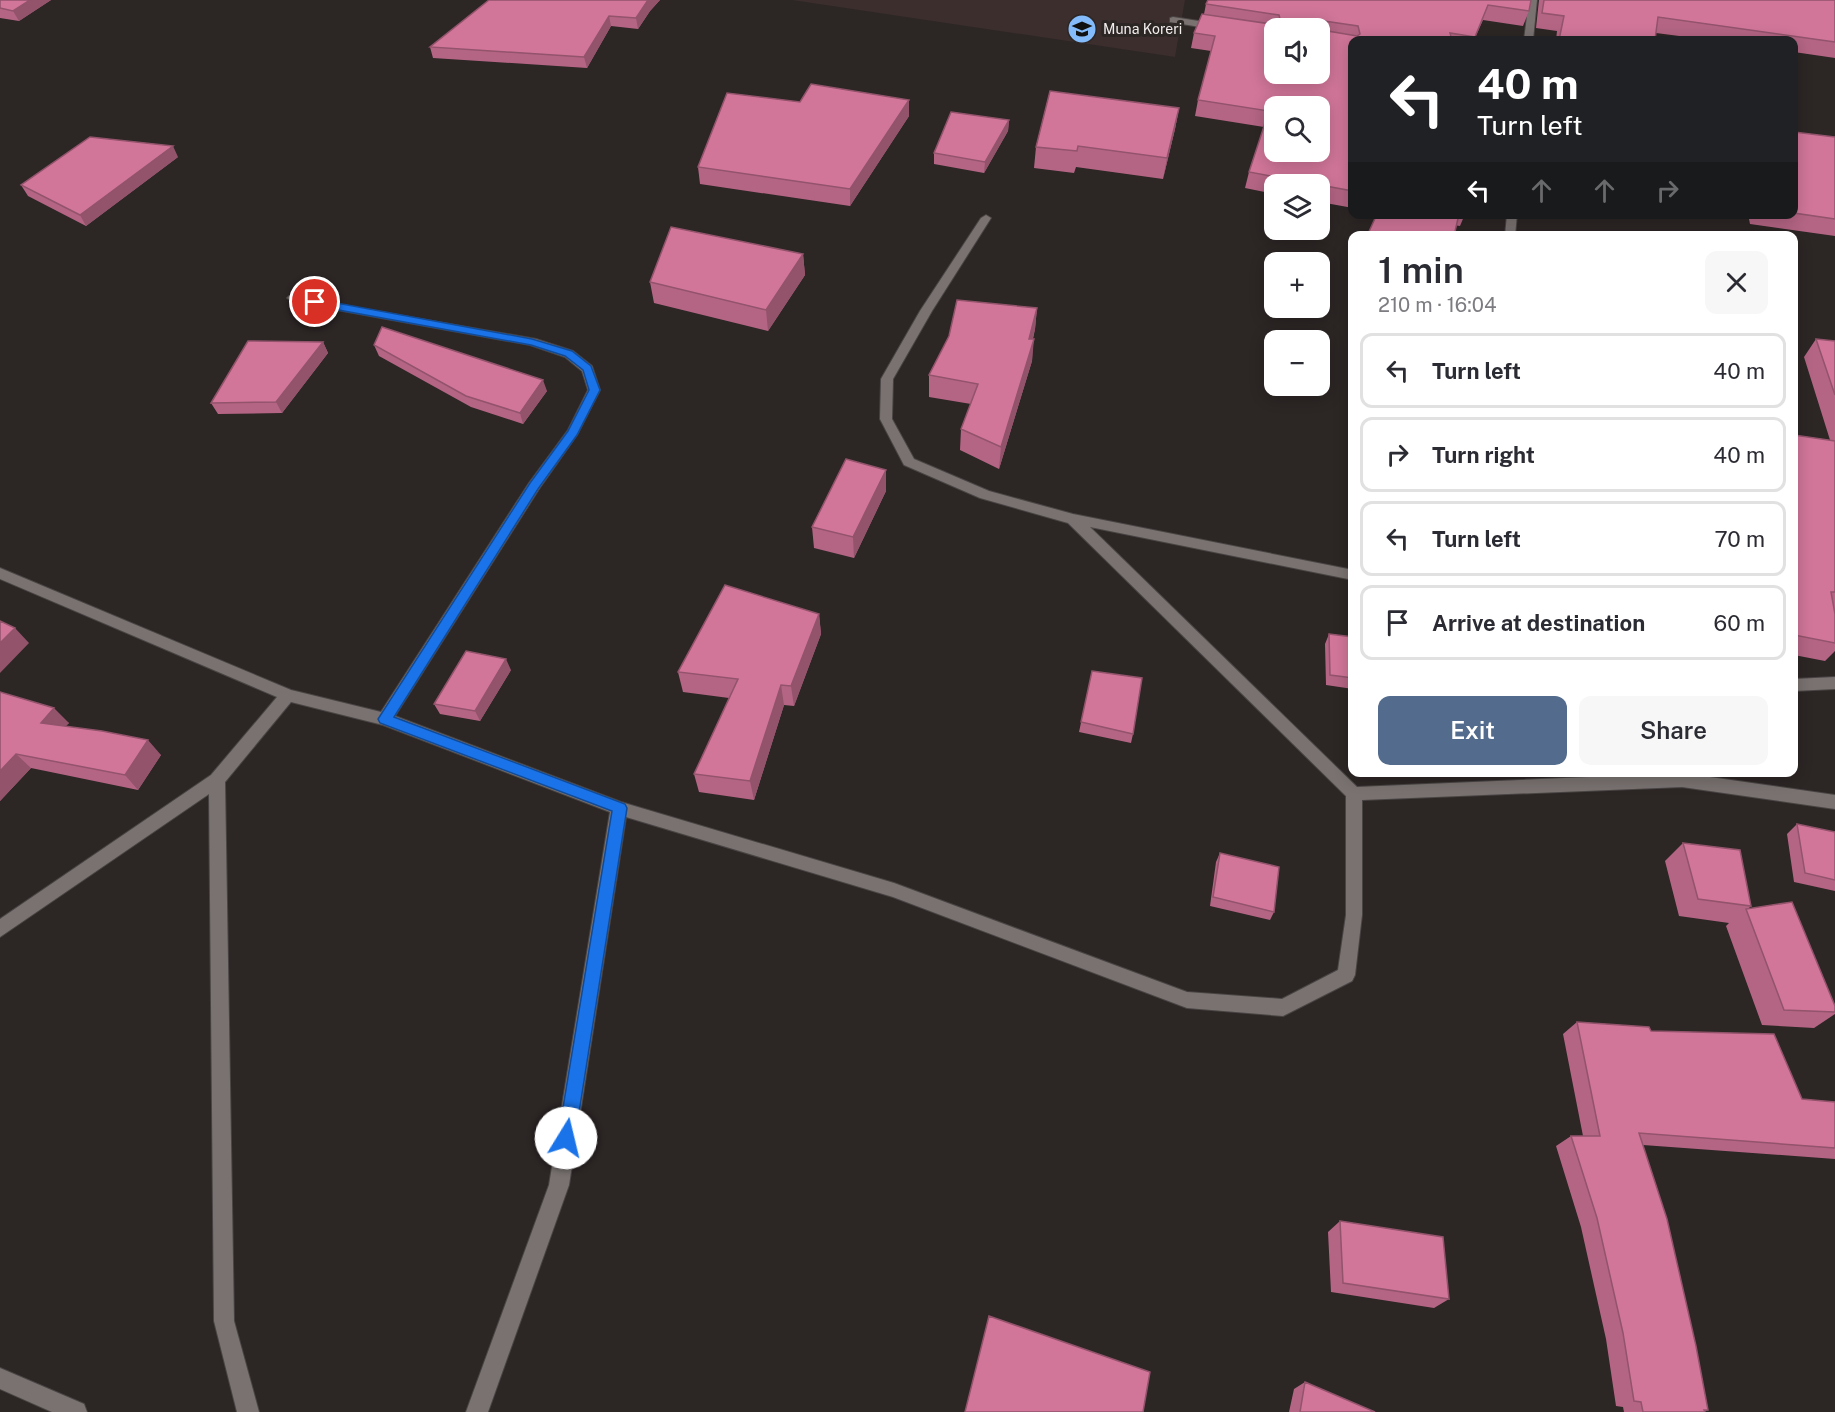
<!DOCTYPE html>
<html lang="en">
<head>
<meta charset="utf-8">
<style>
  :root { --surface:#fff; --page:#f7f7f7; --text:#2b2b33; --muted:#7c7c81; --line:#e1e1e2; --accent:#536c8d }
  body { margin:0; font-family:"Public Sans",sans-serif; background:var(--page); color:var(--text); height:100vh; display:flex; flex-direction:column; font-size:22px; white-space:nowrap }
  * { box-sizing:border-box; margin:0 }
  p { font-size:20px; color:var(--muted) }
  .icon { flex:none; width:33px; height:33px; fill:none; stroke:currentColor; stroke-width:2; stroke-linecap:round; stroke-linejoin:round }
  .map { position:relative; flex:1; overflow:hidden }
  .sheet { position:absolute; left:1348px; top:231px; width:450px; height:546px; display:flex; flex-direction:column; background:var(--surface); border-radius:12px; box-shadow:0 3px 15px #0003 }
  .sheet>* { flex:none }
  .hud { position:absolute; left:1348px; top:36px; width:450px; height:183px; border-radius:12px; box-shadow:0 3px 15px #0003; background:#202124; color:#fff; overflow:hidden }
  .fabs { position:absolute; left:1264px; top:18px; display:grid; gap:12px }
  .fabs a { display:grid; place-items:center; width:66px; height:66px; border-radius:12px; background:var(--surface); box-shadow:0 3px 15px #0003; font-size:30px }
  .pin { position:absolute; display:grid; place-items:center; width:51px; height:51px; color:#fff; margin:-26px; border:3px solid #fff; border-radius:50%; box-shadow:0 2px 6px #0007 }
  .me { position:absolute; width:66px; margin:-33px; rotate:9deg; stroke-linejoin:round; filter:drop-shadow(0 0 4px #0008) }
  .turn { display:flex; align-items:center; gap:21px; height:126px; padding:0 30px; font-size:27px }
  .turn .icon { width:78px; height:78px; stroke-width:2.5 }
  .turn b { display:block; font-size:42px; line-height:51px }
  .lanes { display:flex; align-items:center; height:57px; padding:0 30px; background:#0003; justify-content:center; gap:30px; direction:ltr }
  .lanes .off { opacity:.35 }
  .round { display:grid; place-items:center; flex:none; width:63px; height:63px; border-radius:12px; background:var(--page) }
  .summary { display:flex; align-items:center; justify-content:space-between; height:102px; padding:0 30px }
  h1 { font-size:36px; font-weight:600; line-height:45px }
  .primary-button { display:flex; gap:12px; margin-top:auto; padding:12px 30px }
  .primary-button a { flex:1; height:69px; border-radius:12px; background:var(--accent); color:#fff; font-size:24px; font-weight:600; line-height:69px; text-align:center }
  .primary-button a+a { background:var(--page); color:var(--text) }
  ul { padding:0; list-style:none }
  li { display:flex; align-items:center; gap:18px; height:75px; margin:0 12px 9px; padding:0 18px; border:3px solid var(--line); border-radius:12px }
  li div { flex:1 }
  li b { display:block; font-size:22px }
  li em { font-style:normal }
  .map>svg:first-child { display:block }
  .built { fill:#3b2e2d }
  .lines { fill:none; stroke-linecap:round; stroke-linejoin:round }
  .street-casing { stroke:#494544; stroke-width:2 }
  .street { fill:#797271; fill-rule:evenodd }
  .wall { fill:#b46584 }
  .shaded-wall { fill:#92536b }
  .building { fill:#d17699; stroke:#92536b; stroke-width:1.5; fill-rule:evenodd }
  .route { fill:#1a73e8; stroke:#114b97; stroke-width:1.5 }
  .labels { text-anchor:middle; stroke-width:6; stroke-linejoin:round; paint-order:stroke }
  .far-poi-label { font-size:14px; fill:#f2eeed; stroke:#2c2625; text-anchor:start }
</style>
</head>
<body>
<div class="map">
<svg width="1835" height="1412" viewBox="0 0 1835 1412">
  <rect width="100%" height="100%" fill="#2c2625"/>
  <path class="built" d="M792,0H1185L1175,57Z"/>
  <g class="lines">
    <g class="street-casing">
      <path id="street" d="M1529,0H1537L1533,40H1524Z
        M1173,17L1218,24L1222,27L1218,30L1170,22V18Z
        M1507,214H1517L1515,236H1505Z
        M986,215L991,218L932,311L893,379L892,419L914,459L989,491L1073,514L1353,570V580L1090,527L1357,787L1682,773L1835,795V809L1682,787L1362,800V915L1355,975L1352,981L1283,1016L1187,1008L893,897L626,817L569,1185L488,1412H466L549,1185L610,812L383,725L291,702L225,782L234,1321L259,1412H237L214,1321L209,794L0,937V919L211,775L277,697L0,579V568L291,690L381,712L529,483L568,430L588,390L582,371L565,357L530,345L293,302L287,298L289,296L536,339L573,351L592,366L600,390L577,435L539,489L395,716L621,802L894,883L1187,992L1282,999L1338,970L1346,915V796L1068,523L980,498L904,465L880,419L881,379L920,311L981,218Z
        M1835,677V689L1794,691V679Z
        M0,1368L84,1404L87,1412H52L0,1389Z"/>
    </g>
    <use href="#street" class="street"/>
  </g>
  <path class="wall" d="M0,0H51L19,21L0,18Z
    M489,0H660L650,11L638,29L611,26L587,68L433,58L430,47Z
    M1531,0L1529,11L1523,26L1483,20L1474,40H1353V208L1320,202V184H1275V194L1245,188L1249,172L1264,127L1195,116L1198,100L1211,51L1191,48L1194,33L1204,14L1206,4Z
    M1539,0H1835V58L1794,52V40H1710L1656,33L1655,40H1556L1557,31L1536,28Z
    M909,100V116L850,206L700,184L698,167L800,102Z
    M1179,108L1175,129L1163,179L1076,167L1074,173L1034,168L1036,147Z
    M1009,120L1008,131L984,173L934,164V153Z
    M1794,132L1835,137V236L1750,224L1748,214H1794Z
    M178,157L86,226L28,196L21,185Z
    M1377,214H1465L1460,226Z
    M803,254L805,275L768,331L654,303L650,282Z
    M1037,308L1035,329L1033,339L1032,361L999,469L960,450L961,429L971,404L929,397V375L949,336Z
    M1816,339L1835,341V651L1825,661L1794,655V435L1830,440L1804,357Z
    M323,342L328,353L282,413L218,414L211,403Z
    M374,345L547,391L523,424L471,407L379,356Z
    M886,470V491L854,558L814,548L812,527Z
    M819,614L821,634L794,706L784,705L754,800L699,792L694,774L729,698L683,692L678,672Z
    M1329,634L1353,637V689L1326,685L1325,644Z
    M511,670L480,721L440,714L434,704Z
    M1092,671L1133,734L1131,743L1079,732Z
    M0,692L69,723L65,726L161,755L138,790L31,768L0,801Z
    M1797,824L1835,832V891L1794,882L1787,834Z
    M1683,843L1751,906L1749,908L1835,1006V1014L1814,1028L1762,1025L1726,926L1729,923L1679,916L1665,861Z
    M1220,853L1274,912L1270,920L1210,906L1216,862Z
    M1577,1022L1651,1031L1802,1099L1835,1102V1159L1643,1145L1708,1410L1705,1411V1412H1624L1623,1407L1616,1406L1606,1339L1581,1227L1556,1146L1571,1136H1583L1563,1034Z
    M1340,1221L1449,1299L1434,1308L1331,1292L1328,1232Z
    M1305,1382L1375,1412H1289L1294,1389Z"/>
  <path class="shaded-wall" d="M30,0H51L19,21L13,11Z
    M648,0H660L650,11L638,29L636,18Z
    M609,16L611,26L587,68L584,57Z
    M909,100V116L850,206V189Z
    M1179,108L1175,129L1163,179L1167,158Z
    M1009,120L1008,131L984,173L985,162Z
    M173,146L178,157L86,226L80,215Z
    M803,254L805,275L768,331L766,310Z
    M1037,308L1035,329L1028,357L1034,339L1032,361L999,469L1001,447Z
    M323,342L328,353L282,413L276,402Z
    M543,380L547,391L523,424L520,413Z
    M886,470V491L854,558L853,537Z
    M819,614L821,634L794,706L791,686Z
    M15,628L29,643L0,673V643Z
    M506,659L511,670L480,721L475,711Z
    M781,685L784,705L754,800L750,781Z
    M54,708L69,723L55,738L41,723Z
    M148,740L161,755L138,790L125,775Z
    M16,754L31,768L0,801V771Z"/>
  <path class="building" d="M0,0H30L13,11L0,8Z
    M489,0H648L636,18L609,16L584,57L430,47Z
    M1208,0H1531L1529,11L1488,5L1475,37L1450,33L1452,40H1353V191L1249,172L1269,111L1198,100L1215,36L1194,33L1202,14L1278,25L1281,23L1279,15L1206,4ZM1324,21L1358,26L1360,34L1357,36L1322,30V23ZM1275,28H1320V74H1275ZM1275,106H1320V152H1275Z
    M1544,0H1835V42L1658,17L1655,40H1559L1564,16L1542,13Z
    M811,84L909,100L850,189L698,167L727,93L800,102Z
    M1050,91L1179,108L1167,158L1078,146L1077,151L1036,147Z
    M951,112L1009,120L985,162L934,153Z
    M1794,132L1835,137V219L1794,213Z
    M90,137L173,146L80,215L21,185Z
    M1377,214H1459L1454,236H1367Z
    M671,227L803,254L766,310L650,282Z
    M957,300L1037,308L1029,339H1034L1001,447L961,429L978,384L929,375L949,336Z
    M382,327L543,380L520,413L466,396L374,345Z
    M1816,339L1835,341V395Z
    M248,341L323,342L276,402L211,403Z
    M1794,435L1835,441V592H1831L1835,614V643L1794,635Z
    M846,459L886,470L853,537L812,527Z
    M725,585L819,614L791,686L781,685L750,781L694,774L738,679L678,672Z
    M0,621L15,628L0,643Z
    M1329,634L1353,637V678L1330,675Z
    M466,651L506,659L475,711L434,704Z
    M1092,671L1142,678L1133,734L1081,722Z
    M0,692L54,708L41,723L102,731L148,740L125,775L16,754L0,771Z
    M1797,824L1835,832V880L1805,873Z
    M1683,843L1740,850L1751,906L1698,899Z
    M1220,853L1279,867L1274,912L1213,897Z
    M1792,902L1835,1006V1012L1784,1010L1746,909Z
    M1577,1022L1649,1027L1651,1031L1774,1034L1802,1099L1835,1102V1148L1639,1133L1667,1219L1696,1346L1708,1410H1704L1705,1412H1643L1641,1402L1634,1401L1623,1333L1597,1218L1571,1136H1600Z
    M1340,1221L1443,1237L1449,1299L1343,1283Z
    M989,1316L1150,1372L1143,1412H965Z
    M1305,1382L1375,1412H1300Z"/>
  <path class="route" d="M315,299L532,339L572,351L591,366L600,390L577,435L538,489L394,717L625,804L627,808L575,1138L572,1144L566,1146L560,1144L558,1138L612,811L380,723L378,719L530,483L568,431L589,390L583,370L565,356L531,345L311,305V300Z"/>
  <defs>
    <g id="school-disc" transform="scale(1.5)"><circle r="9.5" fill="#84bcfb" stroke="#2c2625"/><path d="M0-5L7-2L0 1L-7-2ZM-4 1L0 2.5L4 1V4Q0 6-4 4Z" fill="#111"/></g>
  </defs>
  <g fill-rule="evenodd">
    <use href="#school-disc" x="1082" y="29"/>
  </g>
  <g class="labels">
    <g class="far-poi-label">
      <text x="1103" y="34">Muna Koreri</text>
    </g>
  </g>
</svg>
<div class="fabs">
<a><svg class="icon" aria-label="sound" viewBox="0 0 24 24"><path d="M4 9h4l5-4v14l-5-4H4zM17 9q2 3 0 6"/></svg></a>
<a><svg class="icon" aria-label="search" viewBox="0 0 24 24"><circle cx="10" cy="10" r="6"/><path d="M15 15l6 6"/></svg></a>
<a><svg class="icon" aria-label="layers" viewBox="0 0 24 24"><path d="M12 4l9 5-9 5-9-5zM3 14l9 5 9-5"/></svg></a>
<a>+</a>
<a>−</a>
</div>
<div class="pin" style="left:315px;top:302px;background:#d93025"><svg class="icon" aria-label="arrive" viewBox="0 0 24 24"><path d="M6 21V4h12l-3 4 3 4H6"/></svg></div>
<svg class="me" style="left:566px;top:1138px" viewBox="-20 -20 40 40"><circle r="19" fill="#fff"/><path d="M0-13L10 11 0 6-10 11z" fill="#1a73e8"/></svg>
<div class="hud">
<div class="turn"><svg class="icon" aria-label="left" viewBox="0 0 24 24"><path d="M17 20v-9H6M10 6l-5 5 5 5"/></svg><div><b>40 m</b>Turn left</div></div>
<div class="lanes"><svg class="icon" aria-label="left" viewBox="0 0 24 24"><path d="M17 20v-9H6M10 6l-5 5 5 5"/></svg><svg class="icon off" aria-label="ahead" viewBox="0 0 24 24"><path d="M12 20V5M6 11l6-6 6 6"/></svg><svg class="icon off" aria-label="ahead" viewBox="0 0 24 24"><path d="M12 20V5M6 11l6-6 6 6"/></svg><svg class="icon off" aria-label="right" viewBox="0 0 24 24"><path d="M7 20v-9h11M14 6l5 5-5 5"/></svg></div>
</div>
<section class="sheet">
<div class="summary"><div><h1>1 min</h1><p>210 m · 16:04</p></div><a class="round"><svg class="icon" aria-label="close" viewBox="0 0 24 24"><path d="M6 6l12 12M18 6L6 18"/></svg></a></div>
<ul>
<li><svg class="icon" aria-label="left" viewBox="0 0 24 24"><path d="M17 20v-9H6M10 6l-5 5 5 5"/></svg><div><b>Turn left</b></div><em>40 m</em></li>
<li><svg class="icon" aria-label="right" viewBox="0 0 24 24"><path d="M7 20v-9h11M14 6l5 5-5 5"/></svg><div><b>Turn right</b></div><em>40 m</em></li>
<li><svg class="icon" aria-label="left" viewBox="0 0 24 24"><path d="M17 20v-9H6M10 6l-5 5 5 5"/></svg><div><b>Turn left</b></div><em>70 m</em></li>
<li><svg class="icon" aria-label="arrive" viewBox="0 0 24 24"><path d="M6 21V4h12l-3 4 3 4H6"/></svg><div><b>Arrive at destination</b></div><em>60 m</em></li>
</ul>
<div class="primary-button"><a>Exit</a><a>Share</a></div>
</section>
</div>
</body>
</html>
